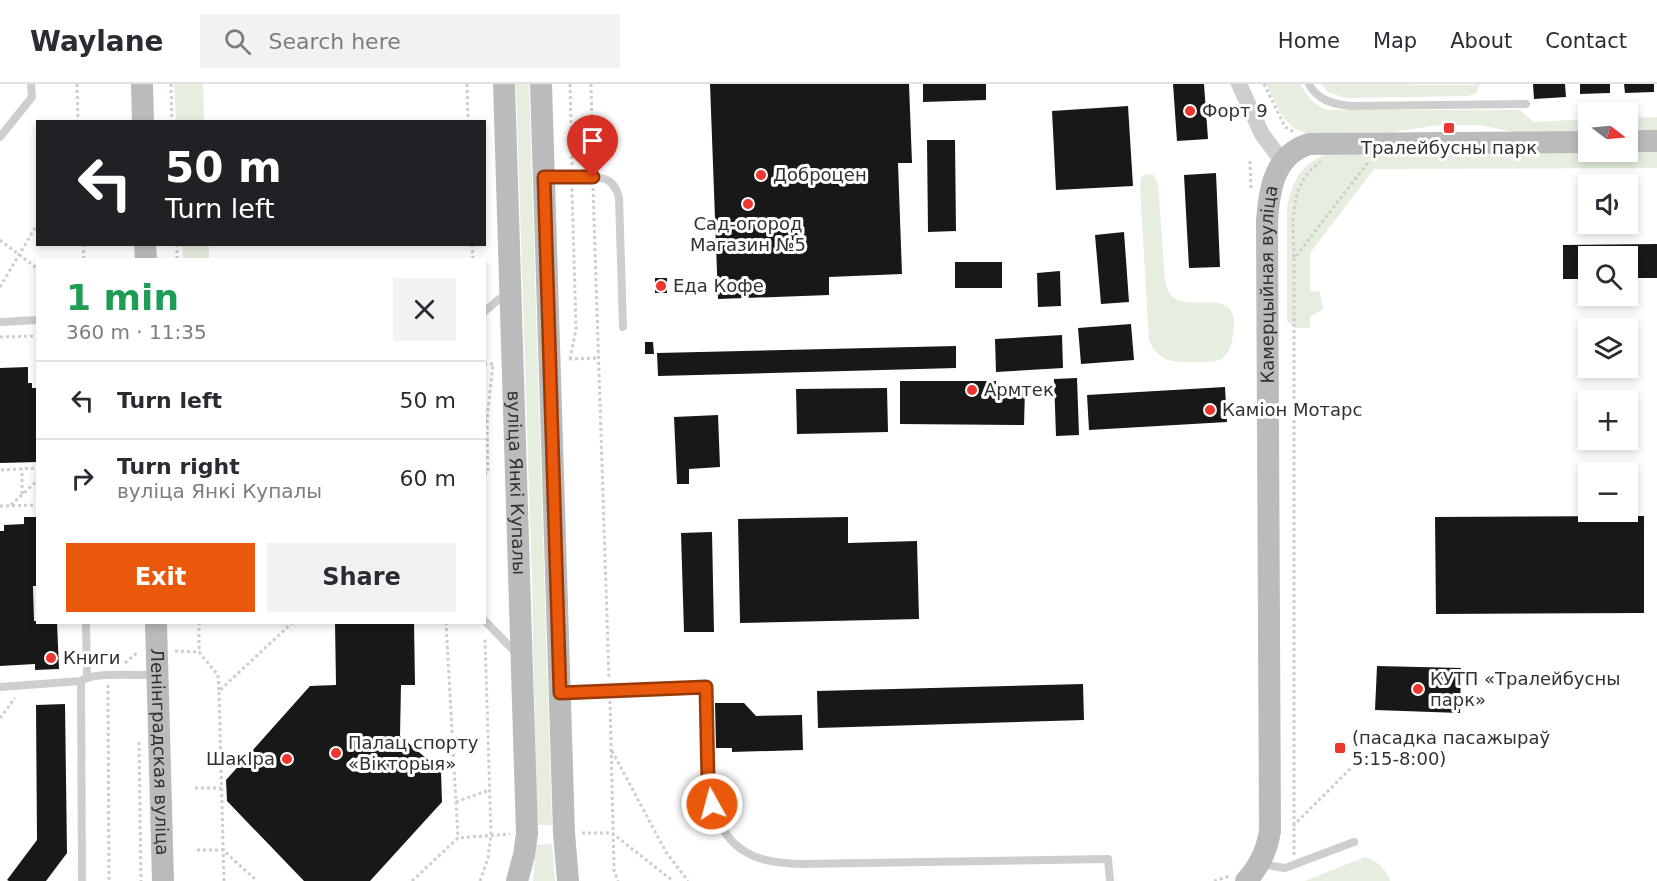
<!DOCTYPE html>
<html lang="en">
<head>
<meta charset="utf-8">
<style>
  :root { --surface:#fff; --page:#f2f2f3; --text:#2b2b33; --muted:#7c7c81; --line:#e1e1e2; --accent:#ea580c }
  body { margin:0; font-family:"DejaVu Sans",sans-serif; background:var(--page); color:var(--text); height:100vh; display:flex; flex-direction:column; font-size:22px; white-space:nowrap }
  * { box-sizing:border-box; margin:0 }
  p { font-size:20px; color:var(--muted) }
  .icon { flex:none; width:33px; height:33px; fill:none; stroke:currentColor; stroke-width:2; stroke-linecap:round; stroke-linejoin:round }
  .map { position:relative; flex:1; overflow:hidden }
  .details { position:absolute; left:36px; top:174px; width:450px; height:366px; display:flex; flex-direction:column; background:var(--surface); border-radius:0px; box-shadow:0 3px 9px #0003 }
  .details>* { flex:none }
  .top-card { position:absolute; left:36px; top:36px; width:450px; height:126px; border-radius:0px; box-shadow:0 3px 9px #0003; background:#202124; color:#fff; overflow:hidden }
  .needle { width:39px; rotate:106deg }
  .buttons { position:absolute; left:1578px; top:18px; display:grid; gap:12px }
  .buttons a { display:grid; place-items:center; width:60px; height:60px; border-radius:0px; background:var(--surface); box-shadow:0 3px 9px #0003; font-size:30px }
  .pin { position:absolute; display:grid; place-items:center; width:51px; height:51px; color:#fff; margin:-62px -26px; border-radius:50% 50% 50% 0; rotate:-45deg; box-shadow:0 0 6px #0007 }
  .pin .icon { rotate:45deg }
  .me { position:absolute; width:66px; margin:-33px; rotate:353deg; stroke-linejoin:round; filter:drop-shadow(0 0 4px #0008) }
  .turn { display:flex; align-items:center; gap:21px; height:126px; padding:0 30px; font-size:27px }
  .turn .icon { width:78px; height:78px; stroke-width:2.5 }
  .turn b { display:block; font-size:42px; line-height:51px }
  .round { display:grid; place-items:center; flex:none; width:63px; height:63px; border-radius:0px; background:var(--page) }
  .summary { display:flex; align-items:center; justify-content:space-between; height:102px; padding:0 30px }
  h1 { font-size:36px; font-weight:700; line-height:45px; color:#1e9e55 }
  .button { display:flex; gap:12px; margin-top:auto; padding:12px 30px }
  .button a { flex:1; height:69px; border-radius:0px; background:var(--accent); color:#fff; font-size:24px; font-weight:700; line-height:69px; text-align:center }
  .button a+a { background:var(--page); color:var(--text) }
  ul { padding:0; list-style:none }
  li { display:flex; align-items:center; gap:18px; height:78px; padding:0 30px; border-top:2px solid var(--line) }
  li div { flex:1 }
  li b { display:block; font-size:22px }
  li em { font-style:normal }
  header { display:flex; align-items:center; gap:36px; box-sizing:border-box; height:84px; padding:0 30px; background:var(--surface); border-bottom:2px solid var(--line) }
  header strong { font-size:28px }
  nav { display:flex; gap:33px; margin-inline-start:auto; font-size:21px }
  .search { width:420px; height:54px; background:var(--page); display:flex; align-items:center; gap:15px; box-sizing:border-box; padding:0 21px; border-radius:0px; color:var(--muted); font-size:22px }
  .map>svg:first-child { display:block }
  .green { fill:#e5eedf }
  .building { fill:#181818 }
  .lines { fill:none; stroke-linecap:round; stroke-linejoin:round }
  .path { stroke:#cecece; stroke-width:3; stroke-dasharray:3 3; stroke-linecap:butt }
  .lane { stroke:#cecece; stroke-width:8 }
  .street { stroke:#cecece; stroke-width:16 }
  .secondary { stroke:#bbb; stroke-width:22 }
  .route-casing { stroke:#983908; stroke-width:15 }
  .route { stroke:#ea580c; stroke-width:10 }
  .poi-dot { fill:#ec362f; stroke:#fff; stroke-width:2 }
  .labels { text-anchor:middle; stroke-width:6; stroke-linejoin:round; paint-order:stroke }
  .poi-label { font-size:18px; fill:#313131; stroke:#fff; text-anchor:start }
  .street-label { font-size:18px; fill:#313131; stroke:#fff }
</style>
</head>
<body>
<header>
<strong>Waylane</strong>
<div class="search"><svg class="icon" aria-label="search" viewBox="0 0 24 24"><circle cx="10" cy="10" r="6"/><path d="M15 15l6 6"/></svg>Search here</div>
<nav><a>Home</a><a>Map</a><a>About</a><a>Contact</a></nav>
</header>
<div class="map">
<svg width="1657" height="797" viewBox="0 0 1657 797">
  <rect width="100%" height="100%" fill="#fff"/>
  <path class="green" d="M174,0H203L204,37H176Z
    M516,0H529L552,741H537L532,500Z
    M1266,0H1300C1308,13 1313,21 1328,26H1520L1534,38L1588,35V47L1514,48L1479,41H1438L1394,48L1306,49C1283,44 1276,19 1266,0Z
    M1321,0L1470,1L1480,0L1476,9L1468,12L1346,14L1328,8Z
    M1657,33V47H1628V34Z
    M1657,66V84L1374,85L1310,169V207L1320,208L1323,225L1310,233V244H1296L1287,237V124C1292,99 1300,80 1325,71Z
    M1145,90L1154,91L1158,100L1165,196C1167,203 1168,209 1173,213C1193,229 1242,200 1233,250C1232,260 1230,268 1222,275C1215,278 1206,278 1198,278C1177,279 1158,279 1149,256L1140,104L1141,93Z
    M182,161H209V175H183Z
    M552,760L555,797H533L536,761Z
    M1365,773C1378,778 1385,783 1390,797H1305Z"/>
  <path class="building" d="M710,0H909L912,79H898L902,190L829,193V211L718,215Z
    M923,0H986V16L923,18Z
    M1173,0H1204L1208,55L1177,57Z
    M1533,0H1565L1566,13L1534,15Z
    M1580,0H1610V9L1580,10Z
    M1624,0H1654V8L1625,9Z
    M1128,22L1133,102L1056,106L1052,27Z
    M927,56H955L956,147L928,148Z
    M1216,89L1220,183L1189,184L1184,91Z
    M1124,148L1129,218L1101,220L1095,151Z
    M1657,160V194H1628V172H1588V195H1563V161Z
    M955,178H1002V204H955Z
    M1060,187L1061,222L1038,223L1037,189Z
    M655,194H667V209H655Z
    M1131,240L1134,276L1081,280L1078,244Z
    M1062,251L1063,284L996,288L995,255Z
    M645,258H653L654,270H645Z
    M956,262V284L658,292L657,269Z
    M28,283V299H32V304H38V378L0,379V284Z
    M1077,294L1079,351L1056,352L1054,295Z
    M900,297H996V306H1025L1024,341L900,340Z
    M1225,303L1227,338L1089,346L1087,311Z
    M887,304L888,348L797,350L796,305Z
    M718,331L720,383L689,385V400H677L674,333Z
    M1644,432V529L1436,530L1435,433Z
    M24,433H37L38,502H33L34,537L57,538L59,585L35,586V580L0,582V447H4V441L24,440Z
    M848,433V459L917,457L919,535L740,539L738,435Z
    M712,448L714,548H684L681,449Z
    M335,538H414L415,601H401L400,652L441,687L442,718L370,797H304L227,717L226,696L310,602L336,601Z
    M1377,582L1461,584L1460,629L1375,626Z
    M1083,600L1084,636L818,644L817,607Z
    M715,619H744L756,632L802,631L803,666L732,668V664H716Z
    M65,620L67,769L46,797H9L7,796L37,756L36,621Z"/>
  <g class="lines">
    <path class="path" d="M77,0L78,38
      M171,0L172,38
      M467,0L468,38
      M570,0L572,82
      M591,0L593,82
      M1264,0L1285,43L1294,48
      M1602,71H1616
      M1250,77L1251,106
      M593,104L609,595
      M0,156L38,185
      M83,160L84,176
      M177,160V176
      M472,160L473,176
      M1294,173C1293,139 1288,99 1321,78
      M0,203L38,139
      M0,253L38,252
      M569,275L598,274
      M570,275L576,245L572,104
      M484,280H494
      M484,336H487L493,280
      M1,386L38,384
      M484,389H488L487,336
      M22,410V385
      M11,421L38,396
      M0,422L38,421
      M484,520L485,527
      M199,538V568
      M446,538L458,754
      M175,567L199,568L218,591L219,607
      M125,579L138,568
      M108,601L109,797
      M610,617L614,787L618,797
      M0,634L15,614
      M139,658L141,797
      M612,667L666,768L688,797
      M195,704H221
      M456,718L489,706
      M1293,742L1357,678
      M582,749H612L673,797
      M197,766H223L257,797
      M1294,771V175L1369,77
      M224,797L219,607L293,538
      M412,797L458,754L510,750
      M480,797L488,774L491,751L485,554
      M1214,797L1230,792"/>
    <path class="lane" d="M1309,0C1317,16 1333,20 1350,22L1526,20
      M0,53L32,13L31,0
      M546,93C561,93 597,89 609,97C615,101 617,107 619,113L623,243
      M484,228L499,215L510,212
      M0,238L38,236
      M484,536L517,570
      M86,538L87,593
      M81,597L82,797
      M0,603L81,597C95,587 138,592 157,591
      M562,609L706,603C707,650 698,740 744,767C761,778 782,779 801,780L1108,775L1110,797
      M1260,780L1285,784L1354,758"/>
    <path class="street" d="M1239,0L1262,50L1282,77"/>
    <g class="secondary">
      <path d="M142,0L143,38"/>
      <path id="s1" d="M504,0L527,750L524,771L517,797"/>
      <path d="M541,0L564,749L568,797"/>
      <path d="M1628,57H1657"/>
      <path d="M145,160L146,176"/>
      <path id="s2" d="M156,538L163,797"/>
      <path id="s3" d="M1246,797C1260,782 1267,766 1270,747L1267,138C1269,106 1274,71 1309,60L1588,58"/>
    </g>
  </g>
  <g class="lines">
    <g class="route-casing">
      <path id="route" d="M593,93H544L560,609L706,603L708,697L712,720"/>
    </g>
    <use href="#route" class="route"/>
  </g>
  <g class="poi-dot">
    <circle cx="1190" cy="27" r="6"/>
    <rect x="1443" y="38" width="12" height="12" rx="3"/>
    <circle cx="761" cy="91" r="6"/>
    <circle cx="748" cy="120" r="6"/>
    <circle cx="661" cy="202" r="6"/>
    <circle cx="972" cy="306" r="6"/>
    <circle cx="1210" cy="326" r="6"/>
    <circle cx="51" cy="574" r="6"/>
    <circle cx="1418" cy="605" r="6"/>
    <rect x="1334" y="658" width="12" height="12" rx="3"/>
    <circle cx="336" cy="669" r="6"/>
    <circle cx="287" cy="675" r="6"/>
  </g>
  <g class="labels">
    <g class="poi-label">
      <text x="1202" y="33">Форт 9</text>
      <text x="1449" y="70" text-anchor="middle">Тралейбусны парк</text>
      <text x="773" y="97">Доброцен</text>
      <text x="748" y="146" text-anchor="middle">Сад-огород<tspan x="748" dy="21">Магазин №5</tspan></text>
      <text x="673" y="208">Еда Кофе</text>
      <text x="984" y="312">Армтек</text>
      <text x="1222" y="332">Каміон Мотарс</text>
      <text x="63" y="580">Книги</text>
      <text x="1430" y="601">КУТП «Тралейбусны<tspan x="1430" dy="21">парк»</tspan></text>
      <text x="1352" y="660">(пасадка пасажыраў<tspan x="1352" dy="21">5:15-8:00)</tspan></text>
      <text x="348" y="665">Палац спорту<tspan x="348" dy="21">«Вікторыя»</tspan></text>
      <text x="275" y="681" text-anchor="end">ШакІра</text>
    </g>
    <g class="street-label">
      <text dy="6" stroke="none"><textPath href="#s3" startOffset="603">Камерцыйная вуліца</textPath></text>
      <text dy="6" stroke="none"><textPath href="#s1" startOffset="399">вуліца Янкі Купалы</textPath></text>
      <text dy="6" stroke="none"><textPath href="#s2" startOffset="130">Ленінградская вуліца</textPath></text>
    </g>
  </g>
</svg>
<div class="buttons">
<a><svg class="needle" viewBox="-14 -14 28 28"><path d="M0-13l5 13h-10z" fill="#e53935"/><path d="M0 13l5-13h-10z" fill="#7c7c81"/></svg></a>
<a><svg class="icon" aria-label="sound" viewBox="0 0 24 24"><path d="M4 9h4l5-4v14l-5-4H4zM17 9q2 3 0 6"/></svg></a>
<a><svg class="icon" aria-label="search" viewBox="0 0 24 24"><circle cx="10" cy="10" r="6"/><path d="M15 15l6 6"/></svg></a>
<a><svg class="icon" aria-label="layers" viewBox="0 0 24 24"><path d="M12 4l9 5-9 5-9-5zM3 14l9 5 9-5"/></svg></a>
<a>+</a>
<a>−</a>
</div>
<div class="pin" style="left:593px;top:93px;background:#d93025"><svg class="icon" aria-label="arrive" viewBox="0 0 24 24"><path d="M6 21V4h12l-3 4 3 4H6"/></svg></div>
<svg class="me" style="left:712px;top:720px" viewBox="-20 -20 40 40"><circle r="17" fill="#ea580c" stroke="#fff" stroke-width="3"/><path d="M0-11L8 9 0 5-8 9z" fill="#fff"/></svg>
<div class="top-card">
<div class="turn"><svg class="icon" aria-label="left" viewBox="0 0 24 24"><path d="M17 20v-9H6M10 6l-5 5 5 5"/></svg><div><b>50 m</b>Turn left</div></div>
</div>
<section class="details">
<div class="summary"><div><h1>1 min</h1><p>360 m · 11:35</p></div><a class="round"><svg class="icon" aria-label="close" viewBox="0 0 24 24"><path d="M6 6l12 12M18 6L6 18"/></svg></a></div>
<ul>
<li><svg class="icon" aria-label="left" viewBox="0 0 24 24"><path d="M17 20v-9H6M10 6l-5 5 5 5"/></svg><div><b>Turn left</b></div><em>50 m</em></li>
<li><svg class="icon" aria-label="right" viewBox="0 0 24 24"><path d="M7 20v-9h11M14 6l5 5-5 5"/></svg><div><b>Turn right</b><p>вуліца Янкі Купалы</p></div><em>60 m</em></li>
</ul>
<div class="button"><a>Exit</a><a>Share</a></div>
</section>
</div>
</body>
</html>
